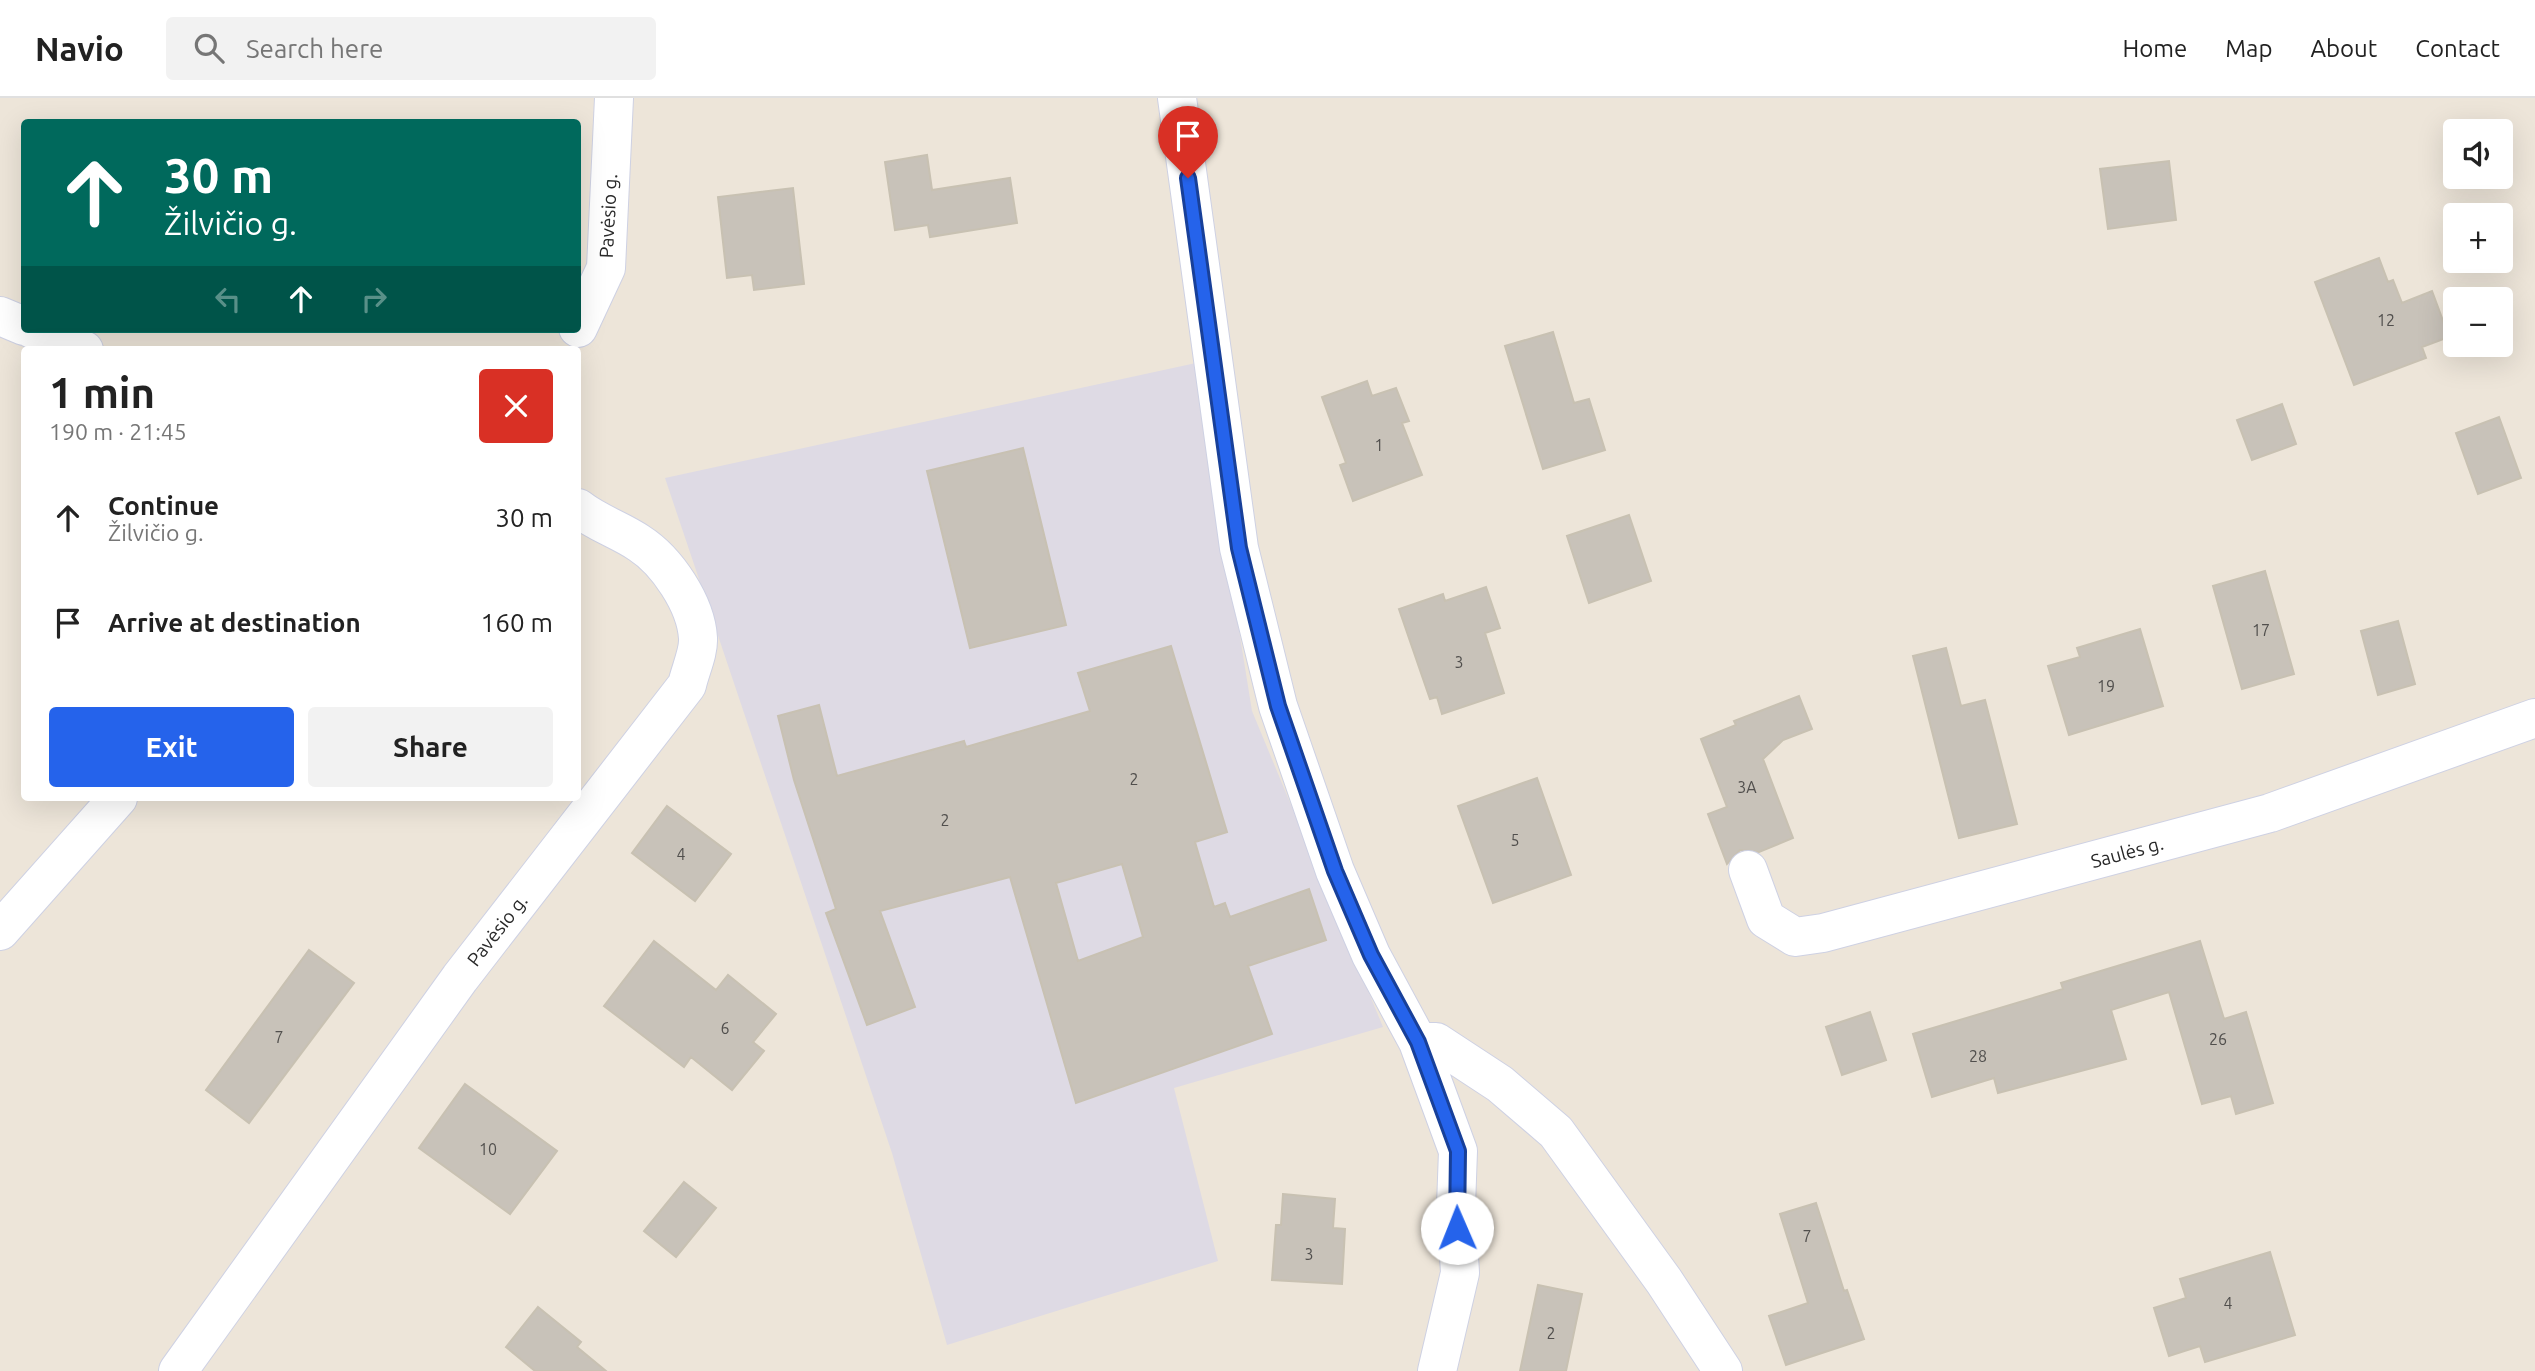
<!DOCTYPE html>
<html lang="en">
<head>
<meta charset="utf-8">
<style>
  :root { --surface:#fff; --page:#f2f2f2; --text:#222; --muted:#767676; --line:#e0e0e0; --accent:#2563eb }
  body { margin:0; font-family:Ubuntu,sans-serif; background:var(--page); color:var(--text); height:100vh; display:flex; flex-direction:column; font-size:26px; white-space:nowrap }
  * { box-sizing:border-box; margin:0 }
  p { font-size:23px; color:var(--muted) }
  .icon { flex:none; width:38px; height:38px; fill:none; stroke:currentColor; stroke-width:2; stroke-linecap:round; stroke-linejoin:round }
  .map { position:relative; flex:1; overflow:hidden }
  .sheet { position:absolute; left:21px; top:248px; width:560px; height:455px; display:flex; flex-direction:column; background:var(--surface); border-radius:7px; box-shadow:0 7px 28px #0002 }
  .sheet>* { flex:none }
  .banner { position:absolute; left:21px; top:21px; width:560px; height:214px; border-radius:7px; box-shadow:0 7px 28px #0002; background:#00695c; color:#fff; overflow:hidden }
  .controls { position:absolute; left:2443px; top:21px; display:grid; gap:14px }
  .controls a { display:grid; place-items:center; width:70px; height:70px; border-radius:7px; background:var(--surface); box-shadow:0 7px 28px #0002; font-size:35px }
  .pin { position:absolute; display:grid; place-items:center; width:60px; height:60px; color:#fff; margin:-72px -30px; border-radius:50% 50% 50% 0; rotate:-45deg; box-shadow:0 0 7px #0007 }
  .pin .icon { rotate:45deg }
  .me { position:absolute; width:77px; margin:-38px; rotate:359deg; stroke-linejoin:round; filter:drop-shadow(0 0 5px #0008) }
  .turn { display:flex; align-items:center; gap:24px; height:147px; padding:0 28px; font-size:32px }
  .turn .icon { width:91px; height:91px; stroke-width:2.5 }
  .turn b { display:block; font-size:49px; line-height:60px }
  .lanes { display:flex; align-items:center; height:66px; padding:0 28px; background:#0003; justify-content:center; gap:35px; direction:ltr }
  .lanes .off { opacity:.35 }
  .round { display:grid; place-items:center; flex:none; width:74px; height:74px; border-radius:7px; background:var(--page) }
  .overview { display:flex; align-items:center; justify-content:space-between; height:119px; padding:0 28px }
  h1 { font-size:42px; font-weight:700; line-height:52px }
  .action { display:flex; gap:14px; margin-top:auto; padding:14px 28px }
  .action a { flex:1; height:80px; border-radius:7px; background:var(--accent); color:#fff; font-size:28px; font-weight:700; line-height:80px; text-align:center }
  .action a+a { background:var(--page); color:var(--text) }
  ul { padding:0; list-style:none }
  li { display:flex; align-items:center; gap:21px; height:105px; padding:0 28px }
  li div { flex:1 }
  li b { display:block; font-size:26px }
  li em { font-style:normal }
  header { display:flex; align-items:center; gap:42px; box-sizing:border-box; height:98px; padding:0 35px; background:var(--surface); border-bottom:2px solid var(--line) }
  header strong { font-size:33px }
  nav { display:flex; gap:38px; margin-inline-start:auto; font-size:24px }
  .search { width:490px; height:63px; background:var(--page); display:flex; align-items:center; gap:18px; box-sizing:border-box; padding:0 24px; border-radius:7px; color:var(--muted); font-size:26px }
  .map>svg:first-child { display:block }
  .industrial { fill:#dedae4 }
  .building { fill:#c8c2b9; stroke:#c8c1b2; stroke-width:2; fill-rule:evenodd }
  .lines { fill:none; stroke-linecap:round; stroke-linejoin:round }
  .minor-casing { stroke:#ced1e3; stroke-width:40 }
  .minor { stroke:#fff; stroke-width:38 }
  .route-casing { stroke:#184099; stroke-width:18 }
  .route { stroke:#2563eb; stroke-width:12 }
  .labels { text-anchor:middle; stroke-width:5; stroke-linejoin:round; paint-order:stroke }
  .number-label { font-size:16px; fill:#514f4d }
  .street-label { font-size:19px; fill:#292929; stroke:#fff }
</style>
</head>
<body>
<header>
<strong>Navio</strong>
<div class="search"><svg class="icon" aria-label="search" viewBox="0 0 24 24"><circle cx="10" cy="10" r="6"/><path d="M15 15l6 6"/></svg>Search here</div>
<nav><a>Home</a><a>Map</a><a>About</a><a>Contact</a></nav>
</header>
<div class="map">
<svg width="2535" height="1273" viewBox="0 0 2535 1273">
  <rect width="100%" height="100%" fill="#ede5d9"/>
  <path class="industrial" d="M1196,265L1252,613L1383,929L1174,990L1218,1163L947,1247L892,1055L665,380Z"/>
  <path class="building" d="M927,57L932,92L1010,80L1017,125L930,139L928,127L895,132L885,64Z
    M2169,63L2176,122L2108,131L2100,71Z
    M793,90L804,186L754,192L752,177L727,180L718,99Z
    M2379,160L2388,184L2393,182L2402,205L2432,193L2449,239L2422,249L2426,260L2354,287L2315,184Z
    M1553,234L1574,305L1589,301L1605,352L1543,371L1505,248Z
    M1367,283L1372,298L1396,290L1409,323L1402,325L1422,377L1353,403L1340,367L1346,365L1322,299Z
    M2282,306L2296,346L2252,362L2237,322Z
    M2499,319L2521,380L2478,396L2456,335Z
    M1023,350L1066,527L970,550L927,373Z
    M1629,417L1651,483L1589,505L1567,438Z
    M2265,473L2294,576L2242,591L2213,488Z
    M1486,489L1500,530L1485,535L1504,595L1442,616L1437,599L1430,601L1399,511L1443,496L1445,503Z
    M2398,523L2415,586L2378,597L2361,533Z
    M2140,531L2163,608L2069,637L2048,568L2080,559L2077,550Z
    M1171,548L1227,734L1195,744L1214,809L1225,805L1230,819L1309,791L1326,842L1248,868L1272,936L1076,1005L1010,779L880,813L915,909L867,927L826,815L836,811L794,682L778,618L819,607L837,678L964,643L966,649L1090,613L1078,575ZM1122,766L1143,839L1078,863L1056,785Z
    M1946,550L1961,608L1985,602L2017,726L1959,740L1913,558Z
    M1799,598L1812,631L1783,642L1763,661L1793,740L1759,754L1740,752L1727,766L1708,716L1727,709L1701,641L1736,627L1734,623Z
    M1537,680L1571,777L1493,805L1458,708Z
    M667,708L731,756L695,803L632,755Z
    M654,843L716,892L728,877L776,916L753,944L764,953L732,992L691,959L684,969L604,908Z
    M2200,843L2224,921L2246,914L2273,1005L2236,1016L2231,998L2202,1006L2169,894L2111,912L2126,961L1998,995L1994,980L1932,999L1913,936L2063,891L2061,885Z
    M309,852L354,885L249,1025L206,992Z
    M1870,914L1886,962L1842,977L1826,929Z
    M465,986L557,1053L510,1116L419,1050Z
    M684,1084L716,1110L676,1159L644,1133Z
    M1283,1096L1335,1101L1333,1130L1345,1131L1342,1186L1272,1182L1276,1127H1281Z
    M1816,1105L1844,1193L1847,1192L1864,1241L1786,1267L1769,1218L1808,1205L1780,1116Z
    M2270,1154L2295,1237L2205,1264L2200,1248L2169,1258L2154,1210L2186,1200L2180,1181Z
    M1538,1187L1582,1196L1566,1273H1520Z
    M538,1209L581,1244L577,1249L606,1273H535L506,1249Z"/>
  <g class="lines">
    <g class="minor-casing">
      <path id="minor" d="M1177,0L1239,450L1278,608L1335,773L1371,857L1418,944H1436L1500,986L1556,1034L1664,1183L1723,1273
        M0,218L24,228
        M578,230L606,170L614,0
        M32,231L84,252
        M1748,772L1766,821L1795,839L1823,835L2270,715L2535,620
        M0,833L118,700
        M1418,944L1458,1053L1456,1108L1460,1175L1437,1273
        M178,1273L460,880L687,587C690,573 699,554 698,540C696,506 667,463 639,445C620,432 597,425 578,410"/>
    </g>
    <use href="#minor" class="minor"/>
  </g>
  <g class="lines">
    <g class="route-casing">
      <path id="route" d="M1188,80L1239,450L1278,608L1335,773L1371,857L1418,944L1458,1053L1457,1130"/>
    </g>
    <use href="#route" class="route"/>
  </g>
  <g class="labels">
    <g class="number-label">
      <text x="2386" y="228">12</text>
      <text x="1379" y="353">1</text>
      <text x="2261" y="538">17</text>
      <text x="1459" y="570">3</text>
      <text x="2106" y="594">19</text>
      <text x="1134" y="687">2</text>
      <text x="1747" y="695">3A</text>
      <text x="945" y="728">2</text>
      <text x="1515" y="748">5</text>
      <text x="681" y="762">4</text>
      <text x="725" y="936">6</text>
      <text x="279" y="945">7</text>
      <text x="2218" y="947">26</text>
      <text x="1978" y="964">28</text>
      <text x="488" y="1057">10</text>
      <text x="1807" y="1144">7</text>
      <text x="1309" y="1162">3</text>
      <text x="2228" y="1211">4</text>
      <text x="1551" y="1241">2</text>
    </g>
    <g class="street-label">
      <text transform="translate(608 118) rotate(-87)" y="7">Pavėsio g.</text>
      <text transform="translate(2127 754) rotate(-15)" y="7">Saulės g.</text>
      <text transform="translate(497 832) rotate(-52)" y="7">Pavėsio g.</text>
    </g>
  </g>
</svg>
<div class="controls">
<a><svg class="icon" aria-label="sound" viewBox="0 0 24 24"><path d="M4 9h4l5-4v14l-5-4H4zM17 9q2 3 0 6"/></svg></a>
<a>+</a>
<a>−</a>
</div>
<div class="pin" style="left:1188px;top:80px;background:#d93025"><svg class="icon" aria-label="arrive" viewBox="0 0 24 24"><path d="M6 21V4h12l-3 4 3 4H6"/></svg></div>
<svg class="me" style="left:1457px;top:1130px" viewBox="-20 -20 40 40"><circle r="19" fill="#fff"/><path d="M0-13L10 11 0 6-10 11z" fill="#2563eb"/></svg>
<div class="banner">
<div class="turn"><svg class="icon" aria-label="ahead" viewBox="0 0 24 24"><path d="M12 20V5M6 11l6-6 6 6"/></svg><div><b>30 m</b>Žilvičio g.</div></div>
<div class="lanes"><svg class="icon off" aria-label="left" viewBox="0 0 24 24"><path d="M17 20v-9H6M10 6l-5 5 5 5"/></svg><svg class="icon" aria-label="ahead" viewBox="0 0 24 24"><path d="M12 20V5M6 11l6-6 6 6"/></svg><svg class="icon off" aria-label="right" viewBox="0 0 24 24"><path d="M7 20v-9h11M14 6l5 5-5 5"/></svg></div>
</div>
<section class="sheet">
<div class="overview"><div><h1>1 min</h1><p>190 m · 21:45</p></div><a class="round" style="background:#d93025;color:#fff"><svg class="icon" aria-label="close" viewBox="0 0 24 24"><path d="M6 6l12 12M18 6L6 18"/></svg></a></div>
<ul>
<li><svg class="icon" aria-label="ahead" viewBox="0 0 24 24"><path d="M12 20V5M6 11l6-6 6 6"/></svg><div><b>Continue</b><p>Žilvičio g.</p></div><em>30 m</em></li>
<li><svg class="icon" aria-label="arrive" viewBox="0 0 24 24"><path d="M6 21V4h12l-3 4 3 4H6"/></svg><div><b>Arrive at destination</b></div><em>160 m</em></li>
</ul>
<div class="action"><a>Exit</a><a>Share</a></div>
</section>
</div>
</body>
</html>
